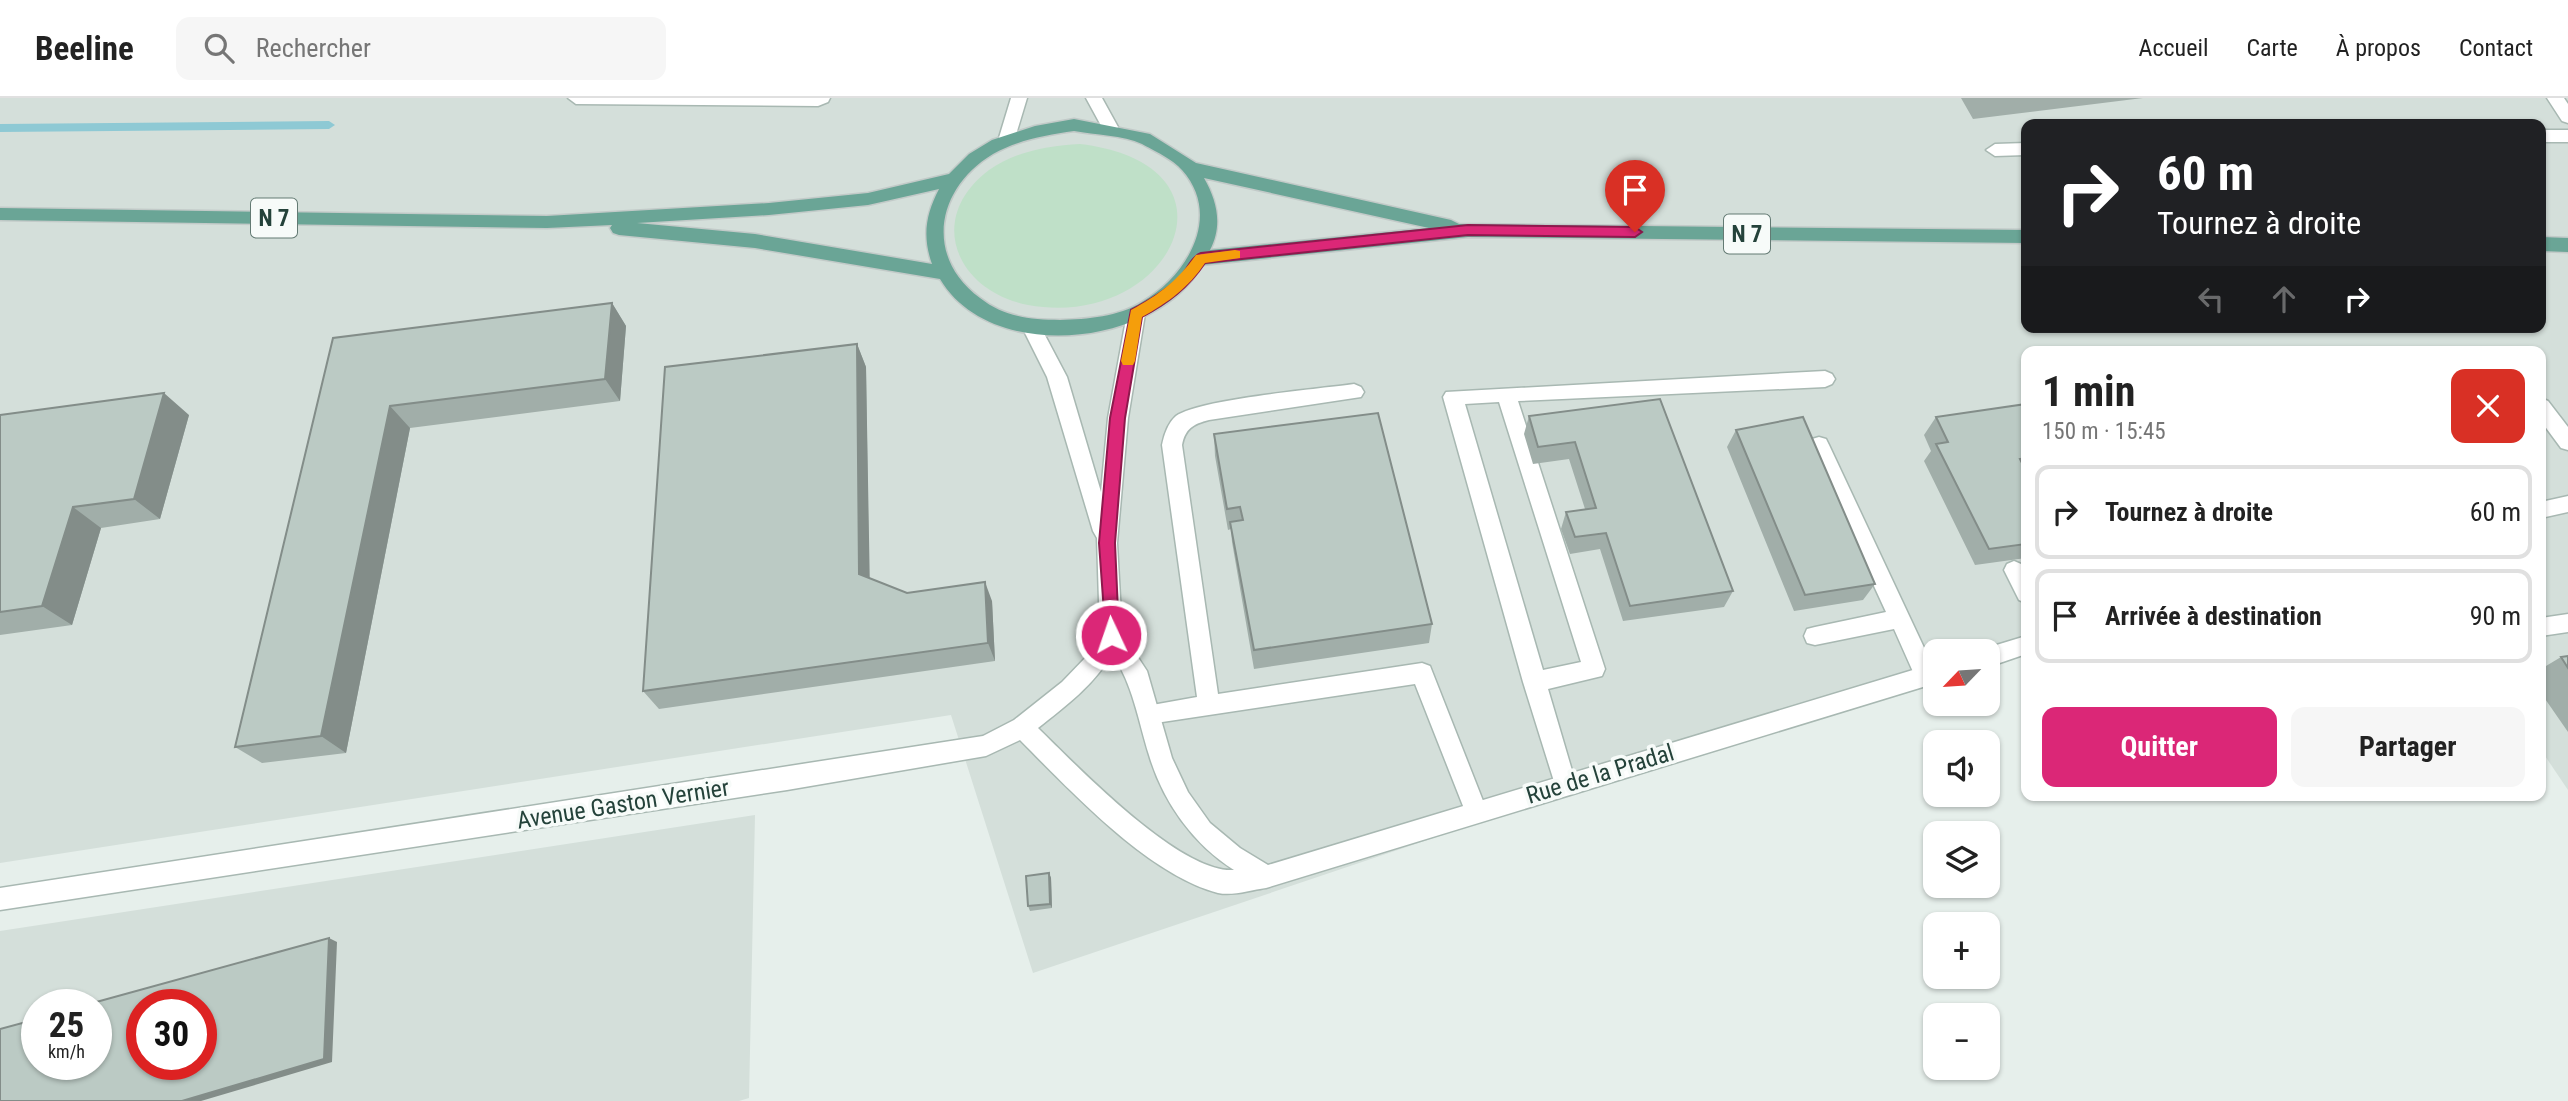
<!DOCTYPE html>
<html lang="fr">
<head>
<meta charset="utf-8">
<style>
  :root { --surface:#fff; --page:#f6f6f6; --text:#222; --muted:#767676; --line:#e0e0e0; --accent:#db2777 }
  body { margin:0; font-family:"Roboto Condensed",sans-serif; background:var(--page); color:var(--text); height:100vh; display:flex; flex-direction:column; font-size:26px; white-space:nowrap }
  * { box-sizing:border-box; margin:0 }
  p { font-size:23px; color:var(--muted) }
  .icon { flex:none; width:38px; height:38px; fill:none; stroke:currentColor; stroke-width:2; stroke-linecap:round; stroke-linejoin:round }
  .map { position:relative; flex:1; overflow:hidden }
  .details { position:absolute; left:2021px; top:248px; width:525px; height:455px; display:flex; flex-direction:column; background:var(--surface); border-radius:14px; box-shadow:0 2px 5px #0004 }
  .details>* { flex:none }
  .hud { position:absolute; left:2021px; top:21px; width:525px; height:214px; border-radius:14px; box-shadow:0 2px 5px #0004; background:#202124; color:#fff; overflow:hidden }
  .needle { width:46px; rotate:245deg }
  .buttons { position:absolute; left:1923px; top:541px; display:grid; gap:14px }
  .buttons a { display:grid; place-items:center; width:77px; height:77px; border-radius:14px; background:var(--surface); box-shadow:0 2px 5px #0004; font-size:35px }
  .speed { position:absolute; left:21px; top:891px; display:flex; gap:14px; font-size:35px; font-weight:700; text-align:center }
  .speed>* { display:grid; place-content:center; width:91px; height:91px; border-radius:50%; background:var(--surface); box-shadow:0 2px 5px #0004; line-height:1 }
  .speed small { font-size:18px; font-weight:400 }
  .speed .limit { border:10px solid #d22; background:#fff; color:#111 }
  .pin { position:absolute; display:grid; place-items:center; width:60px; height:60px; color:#fff; margin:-72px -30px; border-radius:50% 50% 50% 0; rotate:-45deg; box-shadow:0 0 7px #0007 }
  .pin .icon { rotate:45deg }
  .me { position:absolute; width:77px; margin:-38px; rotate:357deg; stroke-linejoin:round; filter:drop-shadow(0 0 5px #0008) }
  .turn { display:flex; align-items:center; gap:24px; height:147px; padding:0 21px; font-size:32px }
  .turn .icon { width:91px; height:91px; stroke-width:2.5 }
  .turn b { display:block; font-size:49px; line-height:60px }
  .lanes { display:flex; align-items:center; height:66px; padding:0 21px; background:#0003; justify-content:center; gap:35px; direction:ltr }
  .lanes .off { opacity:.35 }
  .round { display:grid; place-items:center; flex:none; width:74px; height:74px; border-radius:14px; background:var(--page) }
  .overview { display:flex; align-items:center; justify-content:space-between; height:119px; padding:0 21px }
  h1 { font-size:42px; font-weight:700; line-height:52px }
  .action { display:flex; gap:14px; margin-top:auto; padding:14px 21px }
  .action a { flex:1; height:80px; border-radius:14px; background:var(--accent); color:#fff; font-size:28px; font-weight:700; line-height:80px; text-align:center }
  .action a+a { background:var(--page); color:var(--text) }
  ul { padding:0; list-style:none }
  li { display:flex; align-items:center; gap:21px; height:94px; margin:0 14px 10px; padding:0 7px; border:4px solid var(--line); border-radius:14px }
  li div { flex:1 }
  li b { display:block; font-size:26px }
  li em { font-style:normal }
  header { display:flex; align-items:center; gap:42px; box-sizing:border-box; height:98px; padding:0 35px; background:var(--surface); border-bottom:2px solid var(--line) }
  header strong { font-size:33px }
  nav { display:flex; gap:38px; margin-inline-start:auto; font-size:24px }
  .search { width:490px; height:63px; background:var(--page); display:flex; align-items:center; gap:18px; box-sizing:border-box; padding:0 24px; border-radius:14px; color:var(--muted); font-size:26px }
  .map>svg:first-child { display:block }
  .built { fill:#d4dfda; fill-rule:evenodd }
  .green { fill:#bfe0c8 }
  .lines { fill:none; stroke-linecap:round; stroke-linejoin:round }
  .stream { fill:#8ec9d4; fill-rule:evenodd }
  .service-casing { stroke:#a8b8b2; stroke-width:3 }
  .minor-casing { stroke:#a8b8b2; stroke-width:3 }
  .primary-casing { stroke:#c2cac8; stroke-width:3 }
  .service { fill:#fff; fill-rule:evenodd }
  .minor { fill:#fff; fill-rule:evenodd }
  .primary { fill:#6aa596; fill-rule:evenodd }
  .wall { fill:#a1aea9 }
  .shaded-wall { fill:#838d89 }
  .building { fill:#bbcac4; stroke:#838d89; stroke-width:2; fill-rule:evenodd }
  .route { fill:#db2777; stroke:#8e194d; stroke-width:2 }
  .slow { fill:#f59e0b }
  .labels { text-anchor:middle; stroke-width:7; stroke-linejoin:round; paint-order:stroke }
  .shield { fill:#f7fbf9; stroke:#637a73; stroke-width:2 }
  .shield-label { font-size:23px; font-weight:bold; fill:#24423a }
  .street-label { font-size:24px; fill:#24423a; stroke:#f7fbf9 }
</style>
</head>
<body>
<header>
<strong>Beeline</strong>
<div class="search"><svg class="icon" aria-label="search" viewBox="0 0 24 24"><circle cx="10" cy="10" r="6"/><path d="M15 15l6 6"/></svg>Rechercher</div>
<nav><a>Accueil</a><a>Carte</a><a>À propos</a><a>Contact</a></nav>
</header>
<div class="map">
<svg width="2568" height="1003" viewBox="0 0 2568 1003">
  <rect width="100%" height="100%" fill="#e6efeb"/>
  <path class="built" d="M0,0H2568V692L2541,652V254H2026V540L1988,553H1936L1935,571L1033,875L951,617L0,765ZM2026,26H2541V229H2026Z
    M755,717L749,1000L739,1003H0V833ZM37,906H96V966H37ZM142,906H201V966H142Z"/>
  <path class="green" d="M1080,46C1253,67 1170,233 1028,207C956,193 925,120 989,72C1016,53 1048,48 1080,46Z"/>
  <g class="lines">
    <path class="stream" d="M329,23L335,27L329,31L0,34V26Z"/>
    <g class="service-casing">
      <path id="service" d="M568,0H830L828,4L818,8L576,6Z
        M2547,0H2564L2568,6V25L2562,23Z
        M2541,32H2568V44H2541Z
        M2026,45V57L1995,58L1986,52L1995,46Z
        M1825,273L1832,276L1835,281L1832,286L1825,289L1518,303L1605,571L1602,578L1548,591L1576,686L1573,693L1565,697L1557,693L1523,584L1443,299L1446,294ZM1499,304L1581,564L1543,572L1465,306Z
        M1354,286L1361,289L1364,294L1361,299L1209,322C1193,326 1185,331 1182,347L1218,596L1422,565L1430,568L1487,713L1484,721L1476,724L1468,721L1465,713L1415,586L1149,626L1141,623L1138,616L1141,609L1197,599L1162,347C1164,337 1168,325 1176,318C1199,301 1319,291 1354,286Z
        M2541,300L2548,303L2568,329V352L2561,350L2541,323Z
        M1819,339L1826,341L1829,347L1934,571V585L1926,588L1918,585L1894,531L1815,547L1807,545L1804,538L1807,531L1815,529L1886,514L1809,347L1812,341Z
        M2568,398V414L2541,420V404Z
        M2014,463L2021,466L2026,476V505L2019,502L2004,472L2007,466Z
        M2568,516V534L2541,538V520Z"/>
    </g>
    <g class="minor-casing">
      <path id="minor" d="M1011,0H1027L1014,43L1006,49L998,43Z
        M1086,0H1102L1118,29L1116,33H1104Z
        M1136,209L1143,211L1145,216L1128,320L1117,445L1122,535L1147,573L1172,660L1188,694L1210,725L1240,750L1268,767L1936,565V585L1266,790C1251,792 1233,798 1218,795C1147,776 1070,692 1020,642L986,658L787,692L0,812V790L983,638L1014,622L1062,584L1087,558L1100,536L1097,440L1093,433L1047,279L1022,229L1024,224H1038L1067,279L1101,394L1108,320L1127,216L1129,211ZM1112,556C1133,586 1138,622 1149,657C1163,704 1193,746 1234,772C1180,776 1076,667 1038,630C1066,608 1094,587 1112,556Z
        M2026,538V556L1988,569V553L1980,552Z"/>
    </g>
    <g class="primary-casing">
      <path id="primary" d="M1074,21L1150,36L1196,65L1451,122L1459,126L2026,132V145L1468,139L1202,167C1157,249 991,267 940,181L755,150L619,137L613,135L610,130L612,127L547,130L0,122V110L547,118L769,105L868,95L949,76L969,56L992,42L1035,28ZM1074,33C1095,37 1123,37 1142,46C1153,52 1174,62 1182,72C1223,118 1187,178 1142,204C1118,219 1088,221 1060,222C1031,222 1004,219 980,200C924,159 936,90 993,56C1018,42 1046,37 1074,33ZM1204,80L1429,130L1210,152C1223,127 1217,103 1204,80ZM939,91C926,116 922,138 932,166L755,136L637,125L769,117L868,107Z
        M2541,139L2568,140V154L2541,153Z"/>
    </g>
    <use href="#service" class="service"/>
    <use href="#minor" class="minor"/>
    <use href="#primary" class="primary"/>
  </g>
  <path class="wall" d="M1961,0H2143L1973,21Z
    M612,205L626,228L620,303L410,330L346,655L262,665L235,649L333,240Z
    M857,246L866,269L869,480L907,495L992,503L995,563L659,611L643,593Z
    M1660,301L1733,493L1724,509L1623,523L1600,451L1570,456L1561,431L1566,414L1585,411L1569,361L1533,366L1524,336L1529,318Z
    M2026,306V460L1975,467L1924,363L1931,353L1924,337L1936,319Z
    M0,317H189L160,421L101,430L72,527L0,537Z
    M1736,332L1875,486L1863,502L1794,513L1727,349Z
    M1214,336L1432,526L1429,545L1254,571L1232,444L1231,431L1228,432L1215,358Z
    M2561,559L2568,570V634L2541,595V571Z
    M1049,775L1051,780L1052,810L1030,813L1028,808Z"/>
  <path class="shaded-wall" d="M612,205L626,228L620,303L605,281Z
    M857,246L866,269L870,496L859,476Z
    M164,295L189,317L160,421L134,401Z
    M390,308L410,330L346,655L321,638Z
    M73,409L101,430L72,527L42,508Z
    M985,484L992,503L995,563L988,545Z
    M1049,775L1051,780L1052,810L1050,806Z
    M329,840L337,844L332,964L201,1003H182Z"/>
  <path class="building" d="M612,205L605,281L390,308L321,638L235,649L333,240Z
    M857,246L859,476L907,495L985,484L988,545L643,593L665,269Z
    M164,295L134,401L73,409L42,508L0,514V317Z
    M1660,301L1733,493L1630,508L1606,435L1575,439L1566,414L1596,410L1575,344L1538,349L1529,318Z
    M2026,306V360L2020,361L2026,373V446L1989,451L1936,346L1948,344L1936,319Z
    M1378,315L1432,526L1254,552L1230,424L1243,422L1240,409L1227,411L1214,336Z
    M1803,319L1875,486L1805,497L1736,332Z
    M2568,558V570L2561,559Z
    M1049,775L1050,806L1028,808L1026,778Z
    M329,840L324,961L182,1003H0V931L37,921V966H96V906H89ZM142,906H201V966H142Z"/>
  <path class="route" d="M1468,127L1635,129L1642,134L1635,139L1468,137L1205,165C1188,190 1169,204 1142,219L1125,320L1115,445L1119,537L1117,542L1111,544L1106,542L1099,445L1110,320L1131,212C1148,203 1164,194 1179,180C1187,172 1191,159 1201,155Z"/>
  <path class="slow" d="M1235,152L1240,153V160L1205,165C1188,190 1169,204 1142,219L1135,263L1133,267H1123L1121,263L1131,212C1159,197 1178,182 1196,157Z"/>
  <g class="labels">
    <g class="shield">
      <rect x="251" y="100.5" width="46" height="39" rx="5"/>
      <rect x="1724" y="116.5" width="46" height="39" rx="5"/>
    </g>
    <g class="shield-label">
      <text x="274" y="128">N 7</text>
      <text x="1747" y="144">N 7</text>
    </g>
    <g class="street-label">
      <text transform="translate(1600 676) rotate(-17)" y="8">Rue de la Pradal</text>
      <text transform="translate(623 706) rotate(-9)" y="8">Avenue Gaston Vernier</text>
    </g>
  </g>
</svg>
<div class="buttons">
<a><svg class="needle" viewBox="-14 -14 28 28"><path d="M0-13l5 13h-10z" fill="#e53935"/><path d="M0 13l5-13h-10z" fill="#767676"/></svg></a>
<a><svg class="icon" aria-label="sound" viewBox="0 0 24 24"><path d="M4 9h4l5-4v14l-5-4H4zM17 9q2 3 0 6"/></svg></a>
<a><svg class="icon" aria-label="layers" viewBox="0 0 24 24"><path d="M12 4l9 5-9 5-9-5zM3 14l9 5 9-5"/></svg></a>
<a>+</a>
<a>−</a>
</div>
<div class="speed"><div>25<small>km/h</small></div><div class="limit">30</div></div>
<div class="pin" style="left:1635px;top:134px;background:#d93025"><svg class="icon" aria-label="arrive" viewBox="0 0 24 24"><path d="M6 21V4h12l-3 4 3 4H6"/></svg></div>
<svg class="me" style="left:1111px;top:537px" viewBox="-20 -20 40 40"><circle r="17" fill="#db2777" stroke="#fff" stroke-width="3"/><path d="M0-11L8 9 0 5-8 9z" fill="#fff"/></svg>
<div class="hud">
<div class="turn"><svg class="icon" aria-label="right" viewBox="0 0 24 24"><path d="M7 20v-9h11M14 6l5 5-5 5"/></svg><div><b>60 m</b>Tournez à droite</div></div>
<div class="lanes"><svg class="icon off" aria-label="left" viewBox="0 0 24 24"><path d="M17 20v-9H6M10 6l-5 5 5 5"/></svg><svg class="icon off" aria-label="ahead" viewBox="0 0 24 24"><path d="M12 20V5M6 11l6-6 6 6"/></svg><svg class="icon" aria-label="right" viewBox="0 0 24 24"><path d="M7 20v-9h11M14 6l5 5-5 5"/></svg></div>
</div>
<section class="details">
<div class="overview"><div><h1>1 min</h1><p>150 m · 15:45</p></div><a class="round" style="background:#d93025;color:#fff"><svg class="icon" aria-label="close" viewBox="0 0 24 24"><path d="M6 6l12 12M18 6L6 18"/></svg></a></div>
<ul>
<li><svg class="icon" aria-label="right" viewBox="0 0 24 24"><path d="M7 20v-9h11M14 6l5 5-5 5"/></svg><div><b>Tournez à droite</b></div><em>60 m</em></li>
<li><svg class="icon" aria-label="arrive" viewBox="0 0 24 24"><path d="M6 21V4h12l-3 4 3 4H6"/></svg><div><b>Arrivée à destination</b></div><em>90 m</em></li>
</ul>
<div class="action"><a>Quitter</a><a>Partager</a></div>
</section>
</div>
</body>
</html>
